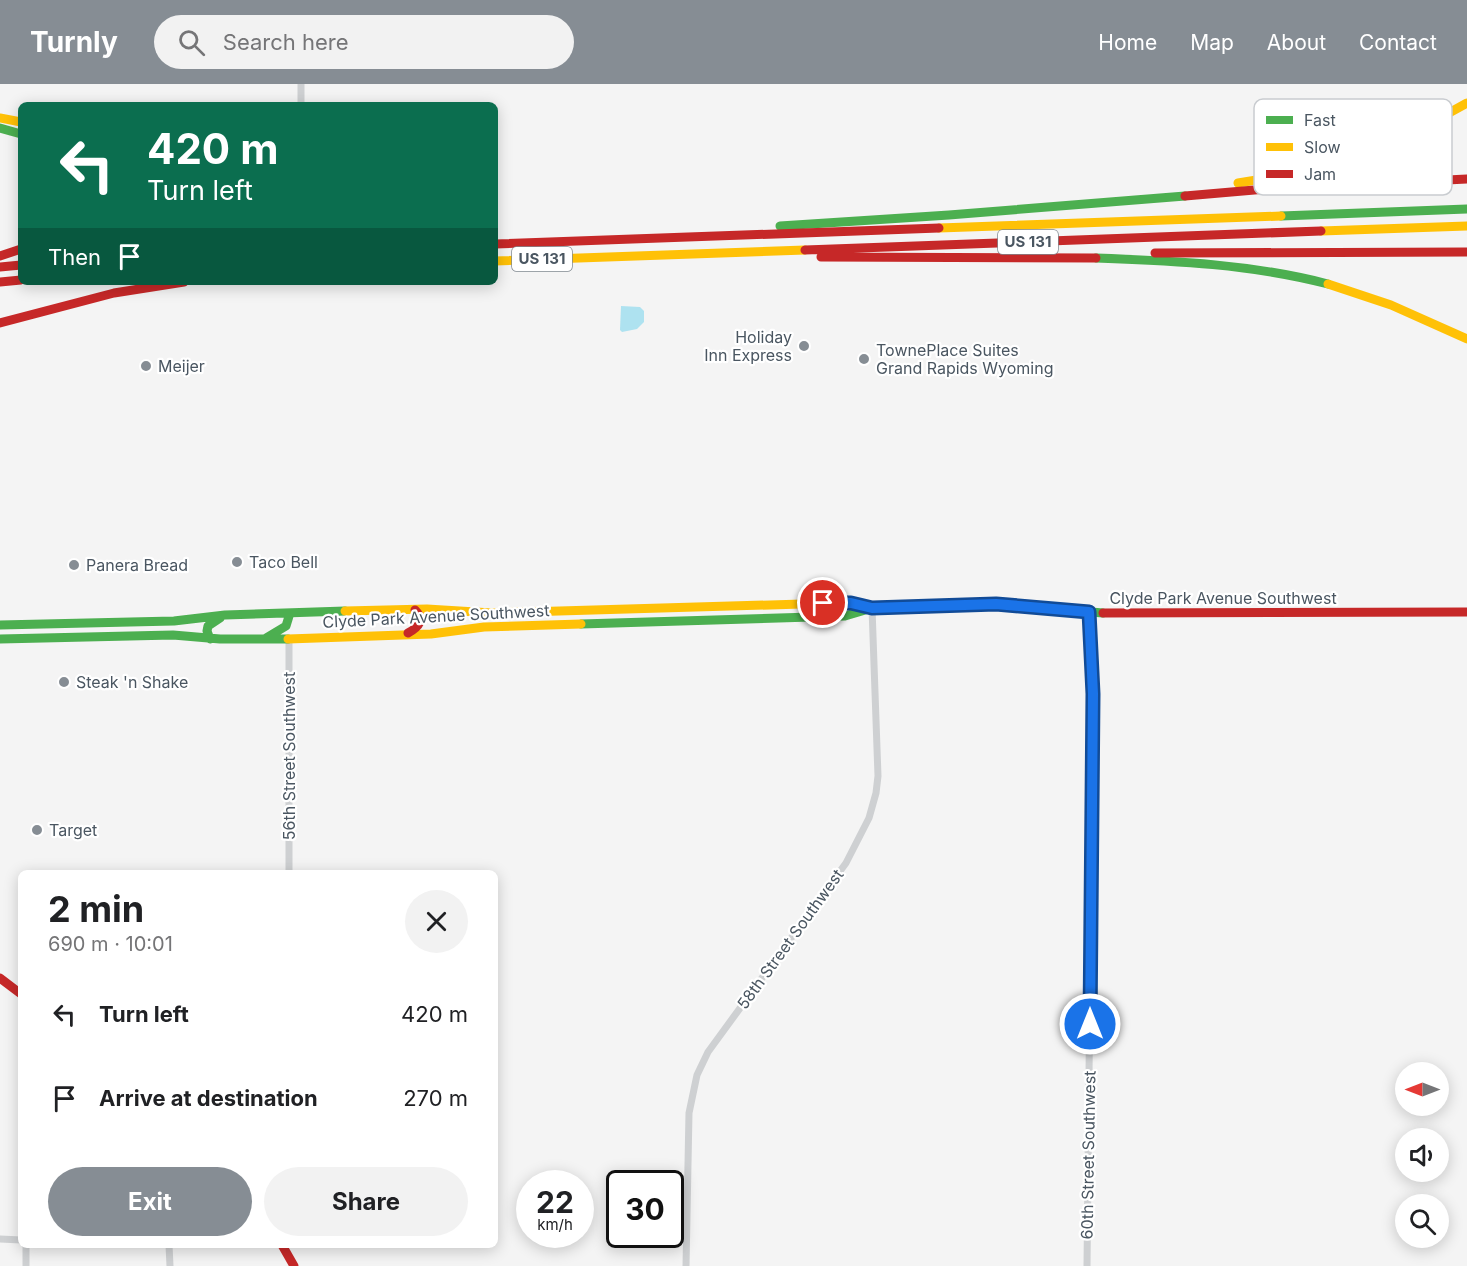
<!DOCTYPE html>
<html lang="en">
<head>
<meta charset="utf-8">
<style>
  :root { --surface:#fff; --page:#f2f2f2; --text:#202124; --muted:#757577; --accent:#868d94 }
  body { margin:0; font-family:Inter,sans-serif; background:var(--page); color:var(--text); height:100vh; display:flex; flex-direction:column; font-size:22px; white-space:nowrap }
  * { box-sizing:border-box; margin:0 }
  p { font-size:20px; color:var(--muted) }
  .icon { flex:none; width:33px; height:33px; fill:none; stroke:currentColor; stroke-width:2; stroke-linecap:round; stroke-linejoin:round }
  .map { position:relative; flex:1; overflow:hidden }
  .panel { position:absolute; left:18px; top:786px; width:480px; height:378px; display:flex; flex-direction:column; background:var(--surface); border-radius:9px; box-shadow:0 3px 15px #0003 }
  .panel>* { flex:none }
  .guide { position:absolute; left:18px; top:18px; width:480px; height:183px; border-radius:9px; box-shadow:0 3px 15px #0003; background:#0b6e4f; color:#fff; overflow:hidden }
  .needle { width:39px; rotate:270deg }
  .fabs { position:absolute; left:1395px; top:978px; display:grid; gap:12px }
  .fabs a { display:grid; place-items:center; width:54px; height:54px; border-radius:50%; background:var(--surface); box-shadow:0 3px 15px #0003; font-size:30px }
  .speed { position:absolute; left:516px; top:1086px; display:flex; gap:12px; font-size:30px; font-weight:700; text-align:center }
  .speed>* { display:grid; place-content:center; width:78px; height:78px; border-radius:50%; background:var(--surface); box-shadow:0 3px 15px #0003; line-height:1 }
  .speed small { font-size:15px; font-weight:400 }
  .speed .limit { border:3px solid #111; border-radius:9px; background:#fff; color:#111 }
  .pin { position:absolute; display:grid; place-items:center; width:51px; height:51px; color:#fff; margin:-26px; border:3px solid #fff; border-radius:50%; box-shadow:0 2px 6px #0007 }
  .me { position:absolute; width:66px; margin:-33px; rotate:0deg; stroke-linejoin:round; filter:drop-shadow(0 0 4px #0008) }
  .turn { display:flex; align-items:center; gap:21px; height:126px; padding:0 30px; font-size:27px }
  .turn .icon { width:78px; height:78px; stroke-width:2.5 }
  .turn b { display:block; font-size:42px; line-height:51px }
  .then { display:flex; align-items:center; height:57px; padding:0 30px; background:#0003; gap:12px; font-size:22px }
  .round { display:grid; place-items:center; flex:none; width:63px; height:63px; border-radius:32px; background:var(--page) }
  .head { display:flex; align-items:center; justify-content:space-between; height:102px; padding:0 30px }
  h1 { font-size:36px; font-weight:700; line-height:45px }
  .button { display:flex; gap:12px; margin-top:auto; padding:12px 30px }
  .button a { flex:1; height:69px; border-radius:36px; background:var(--accent); color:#fff; font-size:24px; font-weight:700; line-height:69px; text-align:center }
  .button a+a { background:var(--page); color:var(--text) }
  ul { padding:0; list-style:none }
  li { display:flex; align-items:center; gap:18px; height:84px; padding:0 30px }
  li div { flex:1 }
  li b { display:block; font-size:22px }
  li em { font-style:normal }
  header { display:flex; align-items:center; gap:36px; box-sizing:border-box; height:84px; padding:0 30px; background:var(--accent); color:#fff }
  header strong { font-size:28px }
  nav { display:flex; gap:33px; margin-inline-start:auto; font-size:21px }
  .search { width:420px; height:54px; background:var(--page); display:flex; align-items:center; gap:15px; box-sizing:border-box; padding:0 21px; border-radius:33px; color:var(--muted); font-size:22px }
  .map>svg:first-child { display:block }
  .water { fill:#aee2f0 }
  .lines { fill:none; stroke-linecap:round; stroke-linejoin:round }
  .street { stroke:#ced0d2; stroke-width:7 }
  .fast { stroke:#4caf50; stroke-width:9 }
  .slow { stroke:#ffc107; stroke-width:9 }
  .jam { stroke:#c62828; stroke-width:9 }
  .route-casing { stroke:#114b97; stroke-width:15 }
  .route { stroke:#1a73e8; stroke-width:10 }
  .poi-dot { fill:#868d94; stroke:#fff; stroke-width:2 }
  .labels { text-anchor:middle; stroke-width:4.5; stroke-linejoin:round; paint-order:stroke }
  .shield { fill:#fff; stroke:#808990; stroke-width:1.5 }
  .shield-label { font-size:15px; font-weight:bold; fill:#4a5661 }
  .poi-label { font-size:16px; fill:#4a5661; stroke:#fff; text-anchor:start }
  .street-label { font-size:16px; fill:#4a5661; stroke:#fff }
  .key { fill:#fff; stroke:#c9ccd0; stroke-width:1.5 }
  .key-label { font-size:16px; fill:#4a5661 }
</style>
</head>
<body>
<header>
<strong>Turnly</strong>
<div class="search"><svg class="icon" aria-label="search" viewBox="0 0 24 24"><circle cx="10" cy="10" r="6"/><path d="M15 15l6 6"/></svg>Search here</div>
<nav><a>Home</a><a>Map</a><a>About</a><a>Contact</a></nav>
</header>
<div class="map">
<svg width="1467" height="1182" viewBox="0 0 1467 1182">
  <rect width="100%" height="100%" fill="#f4f4f4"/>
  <path class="water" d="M621,222L640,223L644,227V238L637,245L622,248L620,246Z"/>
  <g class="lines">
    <path class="street" d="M301,21V0
      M289,789V555
      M0,1155L21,1156
      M26,1161V1182
      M169,1161L170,1182
      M686,1182L689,1029L697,991L708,968L846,779L869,734L876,709L878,692L872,524
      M1087,1182L1093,610L1089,528"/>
    <path class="fast" d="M0,44L21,50
      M1281,132L1467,125
      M780,142L949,131L1185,112
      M1096,174C1175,177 1251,180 1328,200
      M802,520L846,519L872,524L997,520L1103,529
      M581,540L845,532L872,524
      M0,541L174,537L225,531L345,527
      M266,554L286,542L290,529
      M0,555L173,551L220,555H288
      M210,555L207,547L208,542L220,534"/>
    <path class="slow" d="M0,34L21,38
      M1238,99C1320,86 1395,61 1467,19
      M939,144L1281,132
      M1321,147L1467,142
      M495,177L805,166
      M1328,200L1391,221L1467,255
      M345,527L427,525L492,529L802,520
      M288,555L431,550L484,543L581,540"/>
    <path class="jam" d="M1185,112L1266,105L1467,95
      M495,160L939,144
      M805,166L1321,147
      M1155,169L1467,168
      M0,172L21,165
      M821,173L1096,174
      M0,183L21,181
      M0,198L21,196
      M0,239L114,209L184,198
      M1103,529L1467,528
      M408,549C419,543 425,536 415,526
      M0,894L21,910
      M282,1161L294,1182"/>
  </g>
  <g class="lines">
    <g class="route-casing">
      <path id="route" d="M823,519H851L872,524L996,520L1089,528L1093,610L1090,940"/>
    </g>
    <use href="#route" class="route"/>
  </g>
  <g class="poi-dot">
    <circle cx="804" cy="262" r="6"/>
    <circle cx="864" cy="275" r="6"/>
    <circle cx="146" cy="282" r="6"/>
    <circle cx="237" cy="478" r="6"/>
    <circle cx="74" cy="481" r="6"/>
    <circle cx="64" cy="598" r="6"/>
    <circle cx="37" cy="746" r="6"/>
  </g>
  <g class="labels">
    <g class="shield">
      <rect x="998" y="146" width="60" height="24" rx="4.5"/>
      <rect x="512" y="163" width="60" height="24" rx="4.5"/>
    </g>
    <g class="shield-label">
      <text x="1028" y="163">US 131</text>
      <text x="542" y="180">US 131</text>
    </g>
    <g class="poi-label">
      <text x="792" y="259" text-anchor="end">Holiday<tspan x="792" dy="18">Inn Express</tspan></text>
      <text x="876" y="272">TownePlace Suites<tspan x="876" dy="18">Grand Rapids Wyoming</tspan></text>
      <text x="158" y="288">Meijer</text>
      <text x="249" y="484">Taco Bell</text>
      <text x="86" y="487">Panera Bread</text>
      <text x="76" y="604">Steak 'n Shake</text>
      <text x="49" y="752">Target</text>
    </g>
    <g class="street-label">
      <text x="1223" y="520">Clyde Park Avenue Southwest</text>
      <text transform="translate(436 532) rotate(-3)" y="6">Clyde Park Avenue Southwest</text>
      <text transform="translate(289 672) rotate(-90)" y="6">56th Street Southwest</text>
      <text transform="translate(790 855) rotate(-54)" y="6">58th Street Southwest</text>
      <text transform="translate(1088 1071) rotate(-89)" y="6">60th Street Southwest</text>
    </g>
  </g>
  <rect x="1254" y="15" width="198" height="96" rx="9" class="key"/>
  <rect x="1266" y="32" width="27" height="8" fill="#4caf50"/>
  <rect x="1266" y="59" width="27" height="8" fill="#ffc107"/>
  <rect x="1266" y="86" width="27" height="8" fill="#c62828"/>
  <g class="key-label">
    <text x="1304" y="42">Fast</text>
    <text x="1304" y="69">Slow</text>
    <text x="1304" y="96">Jam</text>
  </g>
</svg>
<div class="fabs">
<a><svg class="needle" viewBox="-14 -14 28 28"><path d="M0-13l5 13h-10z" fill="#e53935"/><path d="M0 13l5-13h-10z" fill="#757577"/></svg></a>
<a><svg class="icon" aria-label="sound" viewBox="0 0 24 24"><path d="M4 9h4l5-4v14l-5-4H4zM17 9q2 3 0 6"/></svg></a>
<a><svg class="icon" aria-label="search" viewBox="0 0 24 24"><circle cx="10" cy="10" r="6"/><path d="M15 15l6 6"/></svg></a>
</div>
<div class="speed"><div>22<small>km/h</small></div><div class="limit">30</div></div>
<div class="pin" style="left:823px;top:519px;background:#d93025"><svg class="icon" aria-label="arrive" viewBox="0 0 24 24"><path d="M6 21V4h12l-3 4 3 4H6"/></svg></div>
<svg class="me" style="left:1090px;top:940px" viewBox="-20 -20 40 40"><circle r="17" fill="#1a73e8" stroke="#fff" stroke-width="3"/><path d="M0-11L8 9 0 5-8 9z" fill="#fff"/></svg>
<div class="guide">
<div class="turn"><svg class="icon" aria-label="left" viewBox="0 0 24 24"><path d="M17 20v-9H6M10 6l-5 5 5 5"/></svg><div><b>420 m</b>Turn left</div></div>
<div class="then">Then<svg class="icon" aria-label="arrive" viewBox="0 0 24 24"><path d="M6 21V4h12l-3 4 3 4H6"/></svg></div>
</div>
<section class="panel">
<div class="head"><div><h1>2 min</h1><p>690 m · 10:01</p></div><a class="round"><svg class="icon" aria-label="close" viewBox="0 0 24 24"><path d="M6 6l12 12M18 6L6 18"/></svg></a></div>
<ul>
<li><svg class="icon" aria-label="left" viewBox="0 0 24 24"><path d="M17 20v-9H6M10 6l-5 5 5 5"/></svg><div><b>Turn left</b></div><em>420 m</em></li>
<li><svg class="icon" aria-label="arrive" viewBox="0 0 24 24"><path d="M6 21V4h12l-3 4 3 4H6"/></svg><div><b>Arrive at destination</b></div><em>270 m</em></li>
</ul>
<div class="button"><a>Exit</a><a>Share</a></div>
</section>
</div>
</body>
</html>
